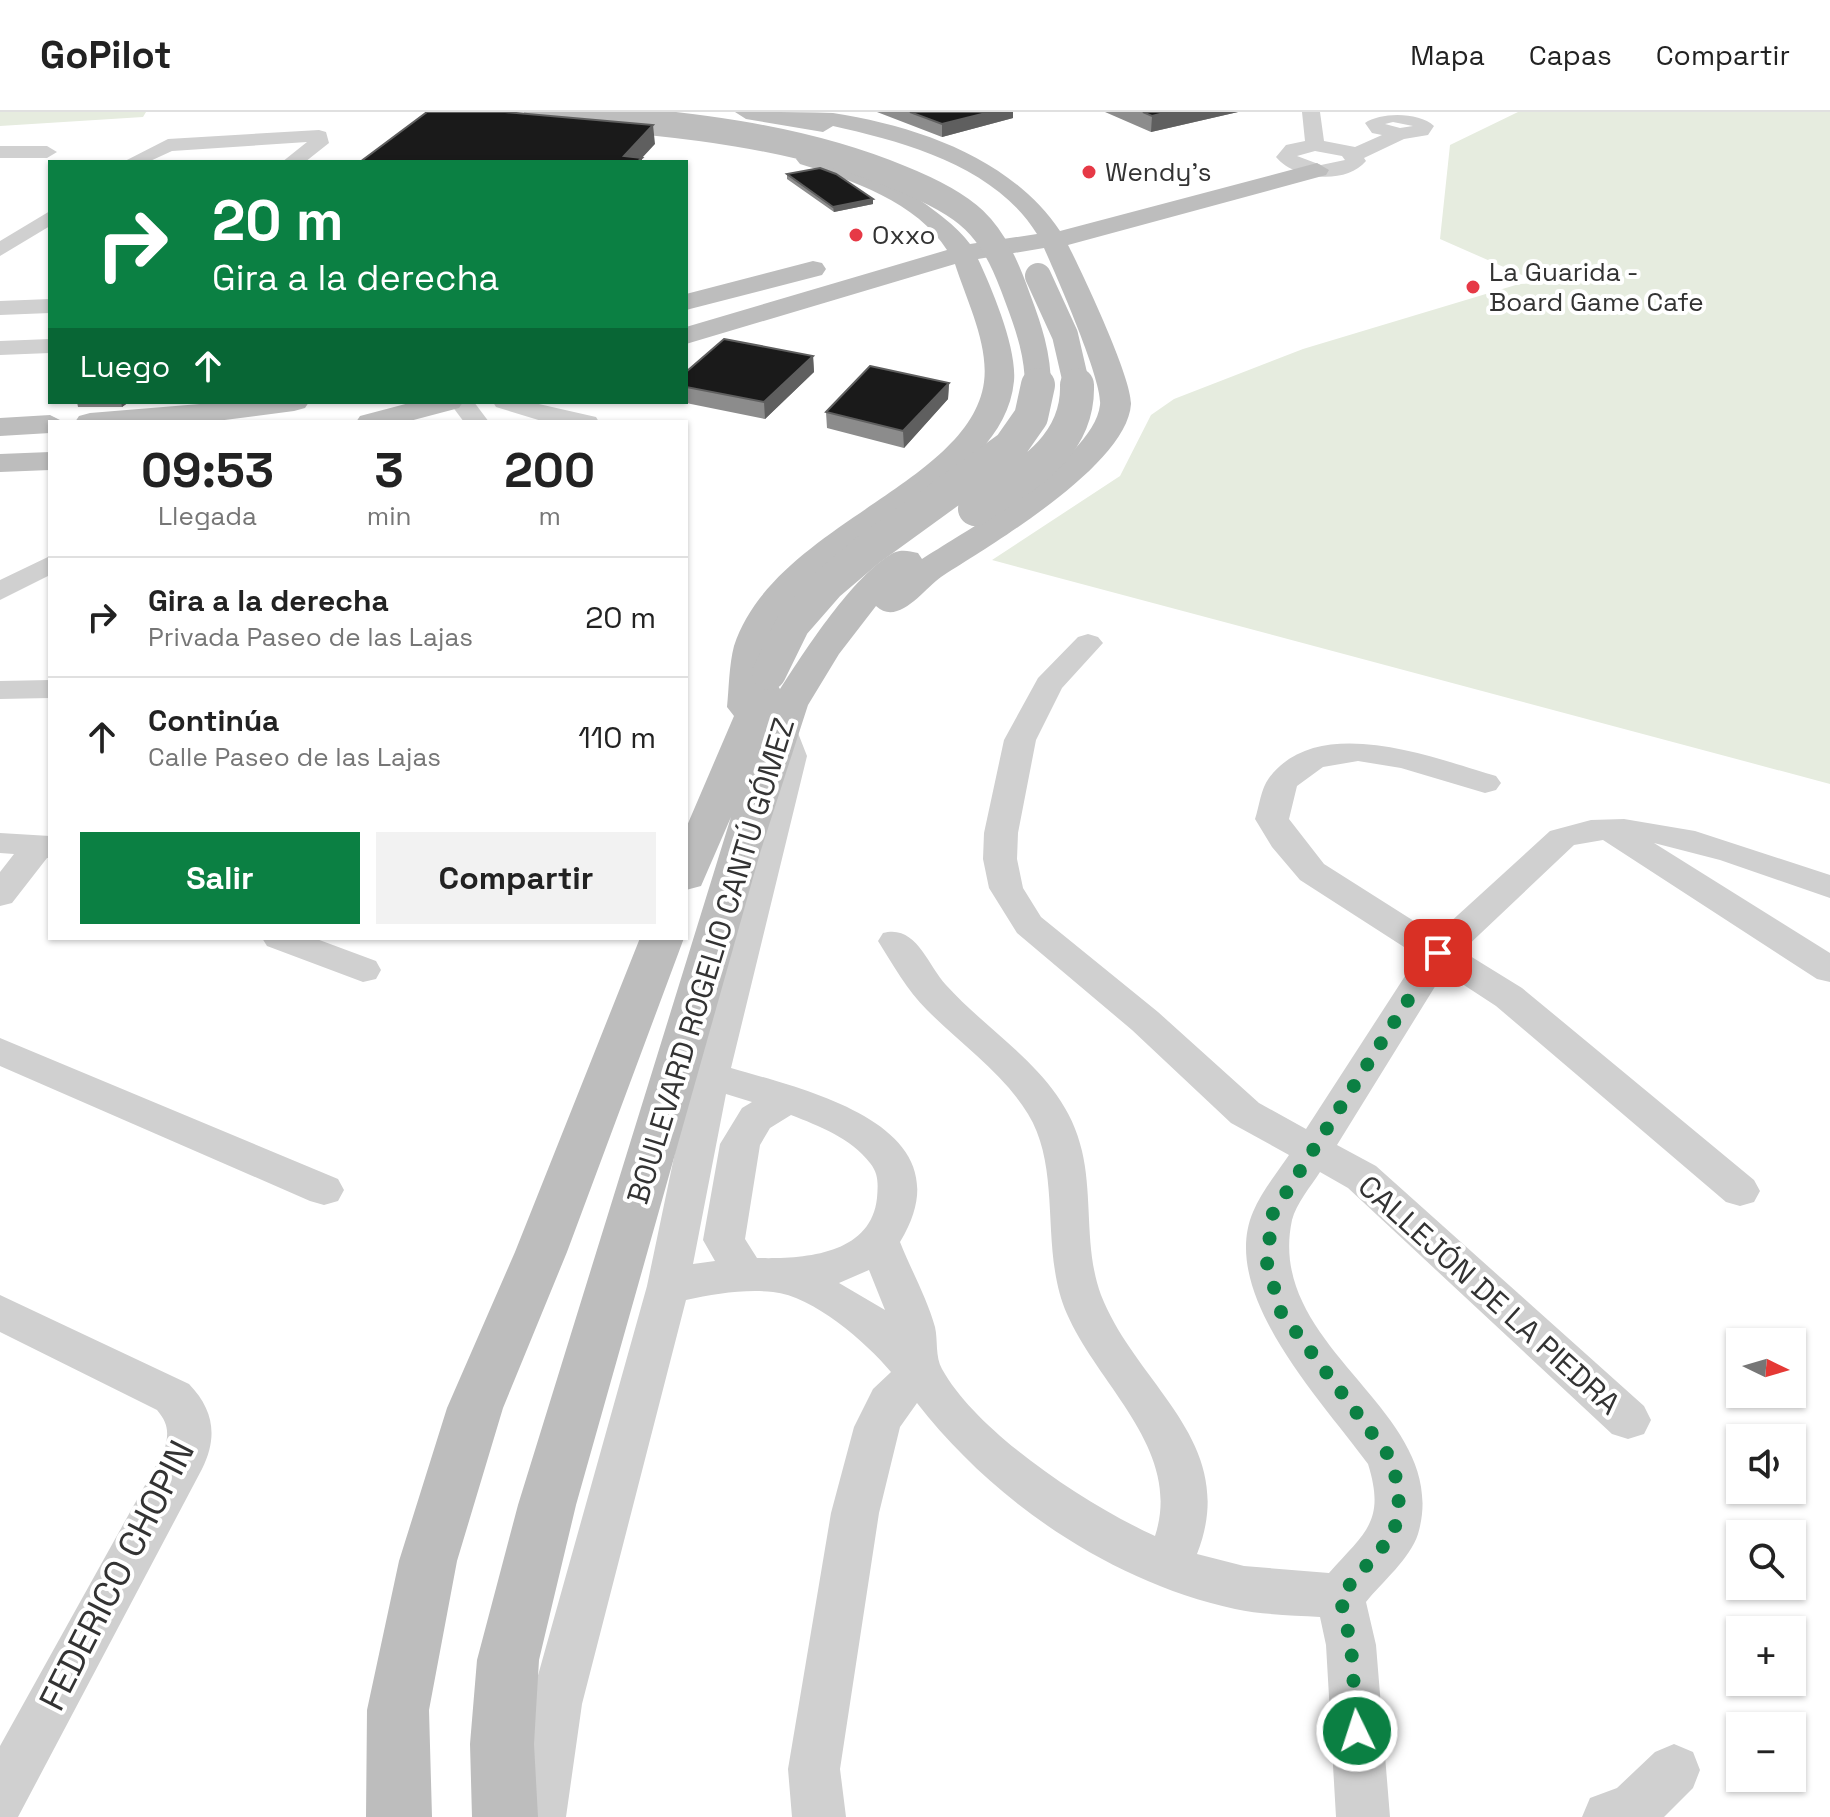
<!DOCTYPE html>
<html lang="es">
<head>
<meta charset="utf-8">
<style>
  :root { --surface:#fff; --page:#f2f2f2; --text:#222; --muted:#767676; --line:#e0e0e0; --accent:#0b8043 }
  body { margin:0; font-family:"Space Grotesk",sans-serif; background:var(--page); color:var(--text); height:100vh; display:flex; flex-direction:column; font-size:30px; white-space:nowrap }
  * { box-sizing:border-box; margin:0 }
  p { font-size:26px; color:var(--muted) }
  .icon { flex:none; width:44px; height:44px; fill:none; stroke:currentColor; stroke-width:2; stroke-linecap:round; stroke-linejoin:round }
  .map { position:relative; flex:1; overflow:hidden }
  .sheet { position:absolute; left:48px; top:308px; width:640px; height:520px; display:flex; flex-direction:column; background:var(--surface); border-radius:0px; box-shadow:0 2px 6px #0004 }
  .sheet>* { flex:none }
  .guide { position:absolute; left:48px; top:48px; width:640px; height:244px; border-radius:0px; box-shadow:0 2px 6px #0004; background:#0b8043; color:#fff; overflow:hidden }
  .needle { width:52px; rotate:95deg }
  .controls { position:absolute; left:1726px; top:1216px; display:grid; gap:16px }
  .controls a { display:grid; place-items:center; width:80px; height:80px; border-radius:0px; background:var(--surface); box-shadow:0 2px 6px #0004; font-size:40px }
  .pin { position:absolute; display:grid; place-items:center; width:68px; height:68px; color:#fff; margin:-34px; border-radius:16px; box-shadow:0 4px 12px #0006 }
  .me { position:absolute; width:88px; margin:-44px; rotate:356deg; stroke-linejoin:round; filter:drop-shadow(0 0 6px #0008) }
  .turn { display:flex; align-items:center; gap:28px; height:168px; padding:0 32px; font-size:36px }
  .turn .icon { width:104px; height:104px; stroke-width:2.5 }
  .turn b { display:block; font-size:56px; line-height:68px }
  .then { display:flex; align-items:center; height:76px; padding:0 32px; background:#0003; gap:16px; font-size:30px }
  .eta { display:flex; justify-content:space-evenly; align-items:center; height:136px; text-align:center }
  .eta b { font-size:48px; font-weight:700; line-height:56px }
  .cta { display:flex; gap:16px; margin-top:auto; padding:16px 32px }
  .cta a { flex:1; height:92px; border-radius:0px; background:var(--accent); color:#fff; font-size:32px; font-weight:700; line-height:92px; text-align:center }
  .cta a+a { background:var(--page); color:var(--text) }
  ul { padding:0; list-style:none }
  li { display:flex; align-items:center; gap:24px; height:120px; padding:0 32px; border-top:2px solid var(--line) }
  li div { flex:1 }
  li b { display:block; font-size:30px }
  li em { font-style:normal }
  header { display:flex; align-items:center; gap:48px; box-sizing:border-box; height:112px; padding:0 40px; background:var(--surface); border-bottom:2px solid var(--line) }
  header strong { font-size:38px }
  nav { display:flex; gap:44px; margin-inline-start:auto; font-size:28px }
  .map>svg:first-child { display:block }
  .green { fill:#e6ecdf }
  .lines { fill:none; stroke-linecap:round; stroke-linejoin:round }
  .street { fill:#d0d0d0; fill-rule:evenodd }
  .secondary { fill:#bdbdbd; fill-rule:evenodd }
  .secondary-bridge-far1 { stroke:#bdbdbd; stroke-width:26 }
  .secondary-bridge { stroke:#bdbdbd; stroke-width:34 }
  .wall { fill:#8c8c8c }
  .shaded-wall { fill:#5f5f5f }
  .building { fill:#1a1a1a; stroke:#5f5f5f; stroke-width:2 }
  .route { stroke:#0b8043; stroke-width:14; stroke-dasharray:0 25.2 }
  .poi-dot { fill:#e63946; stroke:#fff; stroke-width:3 }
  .labels { text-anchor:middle; stroke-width:8; stroke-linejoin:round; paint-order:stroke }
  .far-poi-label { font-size:26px; fill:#333; stroke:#fff; text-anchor:start }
  .street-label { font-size:30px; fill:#333; stroke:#fff }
  .near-street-label { font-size:36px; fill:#333; stroke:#fff }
</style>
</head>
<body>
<header>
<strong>GoPilot</strong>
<nav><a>Mapa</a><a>Capas</a><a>Compartir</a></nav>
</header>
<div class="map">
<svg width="1830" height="1705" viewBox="0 0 1830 1705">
  <rect width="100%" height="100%" fill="#fff"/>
  <path class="green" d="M0,0H146L143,5L0,14Z
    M1518,0H1830V672L992,448L1120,364L1151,303L1174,287L1303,237L1519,172L1540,171L1440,127L1450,33Z"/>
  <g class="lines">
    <path class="street" d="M1302,0H1320L1324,29L1355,35L1382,23L1372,21L1365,11C1381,0 1419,0 1434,14L1428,23L1404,27L1364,46L1366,49C1346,73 1295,68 1276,45L1286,33L1305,29ZM1393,10L1413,14L1400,16L1385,12ZM1315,39L1342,44L1345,48L1321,53L1297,44Z
      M319,18L326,20L329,31L305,50H282L307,30L172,39L148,50H123L168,27Z
      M0,34H47L57,40L47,46H0Z
      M50,99V114L0,144V129Z
      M50,187V201L0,203V189Z
      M50,227V241L0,243V229Z
      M449,290H474L489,310H464Z
      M493,290H530L596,305L599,310H545L496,295Z
      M50,444V463L0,488V468Z
      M1088,522L1098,525L1103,531L1062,576L1036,628L1018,721L1017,747L1023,776L1041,805L1158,900L1259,991L1306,1017L1418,844L1300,768L1272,735L1255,707C1259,695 1261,676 1269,666C1318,600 1434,646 1496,664L1501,671L1496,678L1485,681L1401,656L1358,649L1323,655L1297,674L1289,707L1324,752L1436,823L1550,719L1591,708L1624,707L1695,719L1830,763V786L1720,748L1654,731L1830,841V870L1817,867L1603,728L1574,733L1462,839L1522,876L1754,1068L1760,1079L1754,1090L1740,1094L1726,1090L1496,894L1444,860L1337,1033L1376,1054L1644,1294L1651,1308L1644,1322L1628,1327L1612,1322L1348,1076L1320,1060C1311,1074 1296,1092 1292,1108C1264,1239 1454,1299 1418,1422C1410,1447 1382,1470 1366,1490L1376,1533L1390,1705H1336L1326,1533L1320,1505C1292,1503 1263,1503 1235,1497C1111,1470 994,1390 917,1291L900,1315L879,1401L840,1657L846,1705H792L788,1657L831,1401L854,1315L873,1277L891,1260C866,1230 813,1184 773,1180C744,1177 714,1182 686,1188L582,1592L566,1705H512L530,1592L647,1174L691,964L775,644L773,633L762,624L767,617L778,615L798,621L807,644L731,956C810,979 970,1015 900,1130C911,1158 927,1186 935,1215C938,1228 935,1245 942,1257C978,1322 1089,1394 1155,1424C1183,1338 1099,1275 1067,1202C1039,1139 1063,1059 1028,1002C1003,961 961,932 927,898C907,878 893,853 878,829L883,821C916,812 927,852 946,873C995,927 1065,963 1082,1039C1093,1086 1084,1137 1101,1183C1137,1275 1241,1330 1197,1442L1244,1454L1329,1461C1365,1420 1386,1410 1368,1352C1323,1290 1218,1182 1253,1100C1261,1080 1277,1061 1289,1043L1231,1011L1132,918L1017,821L989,776L983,747L984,721L1004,628L1038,566L1078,525ZM726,982L752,990L742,996L720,1032L703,1128L715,1149L693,1152ZM791,1003C819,1014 851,1026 870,1051C879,1062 878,1073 877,1086C871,1144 801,1147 757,1146L745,1127L760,1033L770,1016ZM869,1158L885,1198L839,1171Z
      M50,568V586L0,587V569Z
      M0,721L50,724V746H47L12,791L0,794V760L14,742L0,741Z
      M262,826H314L376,849L381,858L376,867L363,870L267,834Z
      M0,926L338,1067L344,1078L338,1089L324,1093L310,1089L0,954Z
      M0,1183L189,1272C214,1298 218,1325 202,1357L18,1705H0V1634L164,1339C169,1322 169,1312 157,1298L0,1220Z
      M1674,1632L1693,1640L1700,1658L1693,1676L1664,1705H1582L1590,1686L1617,1676L1655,1640Z"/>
    <path class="secondary" d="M735,0C766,0 801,0 833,1C917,14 1011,46 1060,119L1317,51L1329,58L1326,63L1068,133C1082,160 1132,266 1131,292C1127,354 990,433 941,465C924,477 898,515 876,494L839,542L808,593L760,741L576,1393L539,1548L534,1632L538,1705H472L470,1632L477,1548L518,1393L731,705L701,774L686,778V716L734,604L727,595C729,576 729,553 734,534C773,413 970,373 984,270C989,232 966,187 955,152L686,232V215L947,138C918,91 850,67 800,52L796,47L800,42C840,32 947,98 970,132L1037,122C996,55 905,30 833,14L823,20L746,7ZM1044,136C1056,163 1103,269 1100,293C1094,347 967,418 922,447L918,441C909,439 902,437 893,441C852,465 806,537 780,577L776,571L767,569C768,557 767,543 771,533C813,419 1003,382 1014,269C1017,236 992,177 978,147Z
      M813,149L822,151L826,157L822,163L686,198V182Z
      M224,290H309L305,296L294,299L209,310H75L79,304L90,301Z
      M413,290H463L459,296L406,310H356L360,304Z
      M50,303L64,310H50V321L0,324V306Z
      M50,340V358L0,360V342Z
      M640,826H684L567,1140L503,1296L457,1449L429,1598L432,1705H366L367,1598L399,1449L447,1296L515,1140Z"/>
    <path class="secondary-bridge-far1" d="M537,0C661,11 784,18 900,66C925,76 954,89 974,108C996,129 1008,159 1018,187C1029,216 1038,243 1038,275
      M1038,164L1065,223L1077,275"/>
    <path class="secondary-bridge" d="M975,397C1022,366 1079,337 1077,273
      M769,561L793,512L828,472L868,438L1010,335L1031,305L1038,273"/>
  </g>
  <path class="wall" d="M877,0H1013V6L942,25Z
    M1105,0H1238L1151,20Z
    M787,62L873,92L834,100L787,67Z
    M813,244L814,260L765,307L681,290H686V260Z
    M949,271L948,287L904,336L827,316L826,300Z
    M77,290H129L122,295H78Z"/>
  <path class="shaded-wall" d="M990,0H1013V6L942,25V12Z
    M1168,0H1238L1151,20L1152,4Z
    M653,13L655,32L642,46V50H625L624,44Z
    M873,87V92L834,100L833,95Z
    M813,244L814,260L765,307L764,290Z
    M949,271L948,287L904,336L903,319Z
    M121,290H129L122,295Z"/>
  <path class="building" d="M427,0H505L653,13L624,44L642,46L637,50H360Z
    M910,0H990L942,12Z
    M1143,0H1168L1152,4Z
    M820,56L836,62L873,87L833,95L787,62Z
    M724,227L813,244L764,290L686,275V260Z
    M870,254L949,271L903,319L826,300Z"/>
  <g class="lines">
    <path class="route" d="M1357,1619L1351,1533L1340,1484L1394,1422L1400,1379L1389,1344L1281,1200L1267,1151L1272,1103L1438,841"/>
  </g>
  <g class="poi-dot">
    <circle cx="1089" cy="60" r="8"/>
    <circle cx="856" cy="123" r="8"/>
    <circle cx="1473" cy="175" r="8"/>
  </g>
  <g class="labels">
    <g class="far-poi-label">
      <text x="1105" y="69">Wendy's</text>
      <text x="872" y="132">Oxxo</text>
      <text x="1489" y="169">La Guarida -<tspan x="1489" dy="30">Board Game Cafe</tspan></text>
    </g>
    <g class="street-label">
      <text transform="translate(711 849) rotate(-73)" y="10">BOULEVARD ROGELIO CANTÚ GÓMEZ</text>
      <text transform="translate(1489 1183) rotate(42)" y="10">CALLEJÓN DE LA PIEDRA</text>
    </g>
    <g class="near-street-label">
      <text transform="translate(116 1463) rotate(-63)" y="13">FEDERICO CHOPIN</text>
    </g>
  </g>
</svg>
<div class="controls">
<a><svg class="needle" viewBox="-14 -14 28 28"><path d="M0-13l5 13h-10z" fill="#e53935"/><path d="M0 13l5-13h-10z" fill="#767676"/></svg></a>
<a><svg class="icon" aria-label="sound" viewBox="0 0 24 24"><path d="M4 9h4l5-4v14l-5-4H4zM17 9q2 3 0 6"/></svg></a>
<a><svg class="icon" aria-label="search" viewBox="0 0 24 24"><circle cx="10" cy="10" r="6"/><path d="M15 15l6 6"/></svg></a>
<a>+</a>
<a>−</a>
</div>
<div class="pin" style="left:1438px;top:841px;background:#d93025"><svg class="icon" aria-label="arrive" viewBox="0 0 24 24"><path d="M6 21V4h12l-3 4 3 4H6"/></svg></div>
<svg class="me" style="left:1357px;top:1619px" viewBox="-20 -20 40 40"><circle r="17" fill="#0b8043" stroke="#fff" stroke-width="3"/><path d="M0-11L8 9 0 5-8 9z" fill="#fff"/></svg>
<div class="guide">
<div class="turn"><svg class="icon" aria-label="right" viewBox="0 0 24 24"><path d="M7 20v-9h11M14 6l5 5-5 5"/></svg><div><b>20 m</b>Gira a la derecha</div></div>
<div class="then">Luego<svg class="icon" aria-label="ahead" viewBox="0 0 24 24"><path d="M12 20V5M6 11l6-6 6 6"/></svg></div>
</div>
<section class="sheet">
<div class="eta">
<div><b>09:53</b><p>Llegada</p></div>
<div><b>3</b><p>min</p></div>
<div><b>200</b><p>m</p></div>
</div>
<ul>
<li><svg class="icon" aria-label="right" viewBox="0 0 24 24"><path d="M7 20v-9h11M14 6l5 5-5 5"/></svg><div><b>Gira a la derecha</b><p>Privada Paseo de las Lajas</p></div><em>20 m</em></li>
<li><svg class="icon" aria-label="ahead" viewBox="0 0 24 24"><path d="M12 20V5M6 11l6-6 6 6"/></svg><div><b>Continúa</b><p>Calle Paseo de las Lajas</p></div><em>110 m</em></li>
</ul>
<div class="cta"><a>Salir</a><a>Compartir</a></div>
</section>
</div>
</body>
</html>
